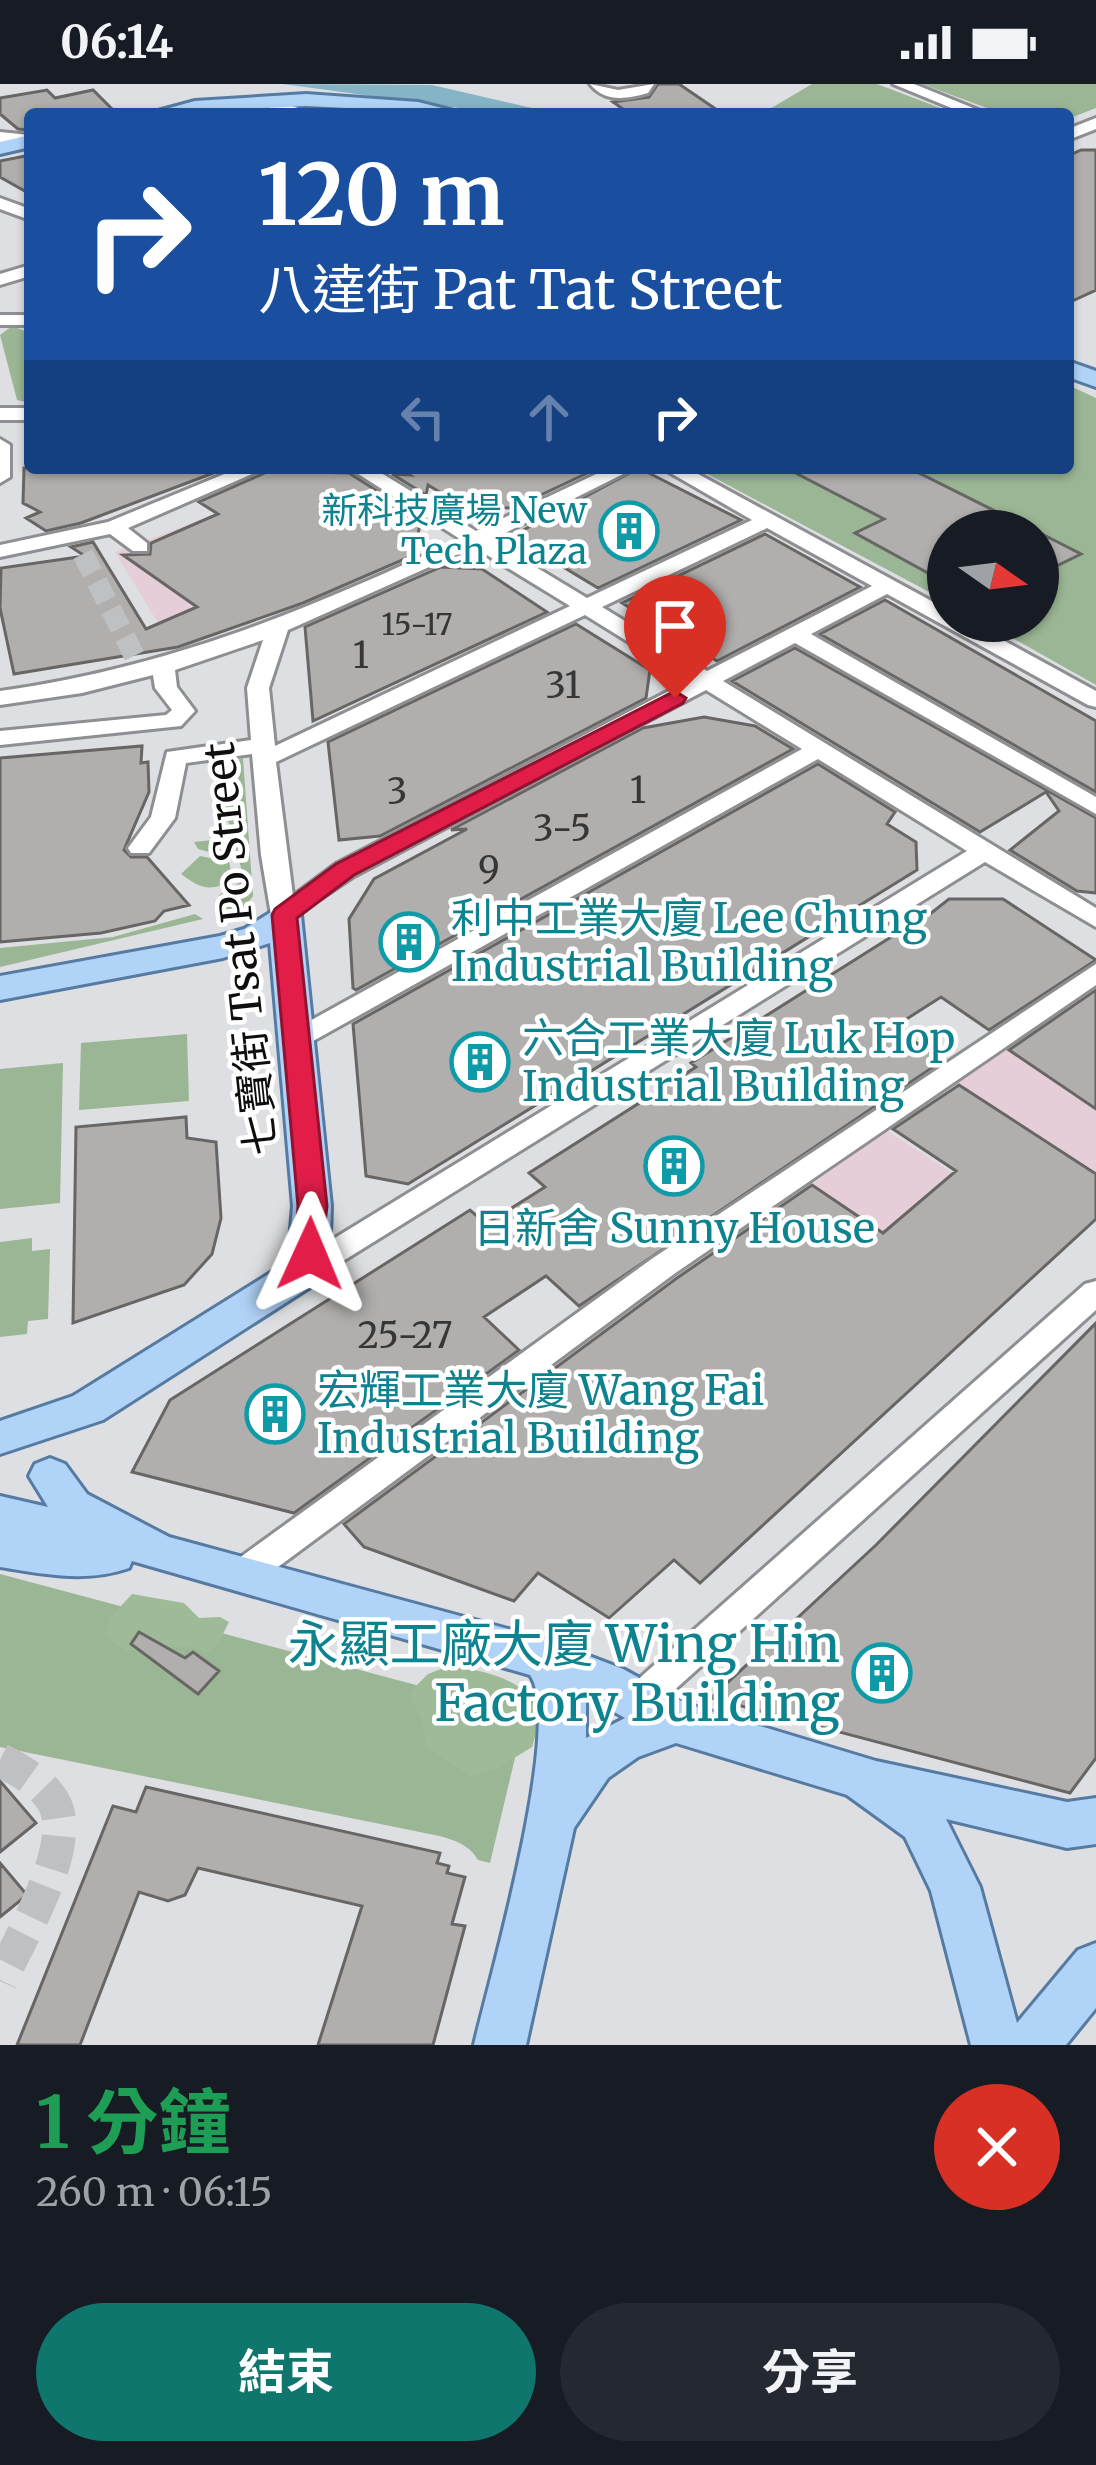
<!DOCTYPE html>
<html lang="zh-TW">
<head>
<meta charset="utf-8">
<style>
  :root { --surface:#171b24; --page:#242831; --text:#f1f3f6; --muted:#9ea1a6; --accent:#0f766e }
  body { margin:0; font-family:Merriweather,"Noto Sans TC",serif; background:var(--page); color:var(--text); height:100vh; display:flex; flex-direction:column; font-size:45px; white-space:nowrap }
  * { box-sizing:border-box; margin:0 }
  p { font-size:39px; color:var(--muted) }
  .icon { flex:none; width:66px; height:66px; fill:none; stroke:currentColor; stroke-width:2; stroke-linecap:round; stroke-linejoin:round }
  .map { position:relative; height:1961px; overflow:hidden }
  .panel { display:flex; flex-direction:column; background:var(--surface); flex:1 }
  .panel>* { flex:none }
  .hud { position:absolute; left:24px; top:24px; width:1050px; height:366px; border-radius:12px; box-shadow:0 3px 9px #0004; background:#1a4fa0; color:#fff; overflow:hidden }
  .needle { width:78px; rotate:104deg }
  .tools { position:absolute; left:927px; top:426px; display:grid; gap:24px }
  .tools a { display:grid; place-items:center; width:132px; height:132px; border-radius:50%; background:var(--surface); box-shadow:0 3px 9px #0004; font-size:60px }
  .pin { position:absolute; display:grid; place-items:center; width:102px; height:102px; color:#fff; margin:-123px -51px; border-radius:50% 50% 50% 0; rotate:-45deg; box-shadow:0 0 12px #0007 }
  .pin .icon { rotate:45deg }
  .me { position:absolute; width:132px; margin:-66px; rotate:1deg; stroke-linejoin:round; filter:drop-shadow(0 0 9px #0008) }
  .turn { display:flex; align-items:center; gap:42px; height:252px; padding:0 36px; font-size:54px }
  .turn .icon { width:156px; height:156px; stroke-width:2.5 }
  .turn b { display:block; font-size:84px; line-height:102px }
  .lanes { display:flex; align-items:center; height:114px; padding:0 36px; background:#0003; justify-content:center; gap:60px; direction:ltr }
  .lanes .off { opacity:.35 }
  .round { display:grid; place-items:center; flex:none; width:126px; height:126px; border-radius:63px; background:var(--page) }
  .summary { display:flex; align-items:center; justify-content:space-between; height:204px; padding:0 36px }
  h1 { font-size:72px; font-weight:700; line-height:90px; color:#1e9e55 }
  .primary-button { display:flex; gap:24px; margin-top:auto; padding:24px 36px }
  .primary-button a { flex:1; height:138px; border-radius:72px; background:var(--accent); color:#fff; font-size:48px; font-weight:700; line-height:138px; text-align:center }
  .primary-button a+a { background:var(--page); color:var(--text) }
  .status { display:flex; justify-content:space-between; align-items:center; height:84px; padding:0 60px; background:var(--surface); direction:ltr }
  .status svg { height:33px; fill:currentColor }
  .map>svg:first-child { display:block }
  .commercial { fill:#e6ced8 }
  .green { fill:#9bb694 }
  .forest { fill:#9fba97 }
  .water { fill:#84b4c6 }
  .building { fill:#b0afad; stroke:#686664; stroke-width:3 }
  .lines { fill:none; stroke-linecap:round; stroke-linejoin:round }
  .minor-tunnel-far1 { stroke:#bfc0c2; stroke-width:21; stroke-dasharray:21 10; stroke-linecap:butt }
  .minor-tunnel { stroke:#bfc0c2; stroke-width:34; stroke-dasharray:34 18; stroke-linecap:butt }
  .minor-casing { stroke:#8e8f92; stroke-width:6 }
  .major-casing { stroke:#567ba2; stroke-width:6 }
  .minor { fill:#fff; fill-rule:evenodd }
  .major { fill:#b0d3f7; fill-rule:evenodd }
  .route { fill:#e11d48; stroke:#92132f; stroke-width:3 }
  .labels { text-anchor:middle; stroke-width:9; stroke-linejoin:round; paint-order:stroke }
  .far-number-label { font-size:30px; fill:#363636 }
  .far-culture-label { font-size:36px; fill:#0d838f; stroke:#fff; text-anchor:end }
  .number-label { font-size:36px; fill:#363636 }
  .culture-label { font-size:42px; fill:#0d838f; stroke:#fff; text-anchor:start }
  .street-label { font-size:42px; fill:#0e0e0f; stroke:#fff }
  .near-culture-label { font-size:51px; fill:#0d838f; stroke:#fff; text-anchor:end }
</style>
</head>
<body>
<div class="status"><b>06:14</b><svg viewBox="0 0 49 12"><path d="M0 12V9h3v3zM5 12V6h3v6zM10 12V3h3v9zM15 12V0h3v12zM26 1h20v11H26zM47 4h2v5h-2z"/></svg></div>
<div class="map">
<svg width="1096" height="1961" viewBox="0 0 1096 1961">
  <rect width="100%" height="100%" fill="#dedfe2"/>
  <path class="commercial" d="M205,434L281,485L158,539L115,468Z
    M1094,902L1096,903V1089L955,998Z
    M886,1046L1067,1163L998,1226L811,1101Z"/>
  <path class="green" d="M812,0H877L956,30H761Z
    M922,0H1096V24L1068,35V30H1003Z
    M12,242L30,249V319L17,316L0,251Z
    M1068,301L1096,314V601L982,537H1038V447H948V518L696,384H1068Z
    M243,674L253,812L243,826L223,831L219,811L244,796L239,776L198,765L194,758L221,755V746L230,741L216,717H222L230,706L232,678Z
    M200,772L229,778L233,796C210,808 201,805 181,790Z
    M195,830L203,835L0,883V864L113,853Z
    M187,950L189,1017L79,1026L81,959Z
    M63,979L60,1119L0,1125V985Z
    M32,1154V1167L50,1165L48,1235L28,1237L27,1250L0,1253V1158Z
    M0,1490L491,1621L519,1657L490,1779L478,1776C466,1754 437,1752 415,1747L0,1663Z"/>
  <path class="forest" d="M132,1510L184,1519L199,1534L220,1533L229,1538L218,1560L207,1569L190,1562L126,1567L105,1552L110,1534Z
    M451,1581C489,1589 522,1593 542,1629L532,1663L498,1684L470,1692L427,1664L423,1640L409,1609L428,1590Z"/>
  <path class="water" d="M283,0L432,1L558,30L489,28Z"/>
  <path class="building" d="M658,0H679L723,30H630L613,18L649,13Z
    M47,6L55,14L93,6L117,30H30V46L18,45L0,30V14Z
    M1081,66H1096V206L1068,219V72Z
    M30,71V110L0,93V77Z
    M24,384H216L224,385L81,439L46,447L26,434L40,428L23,419Z
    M399,384H598L513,424L464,423L428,401L426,411L392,390L410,391Z
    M639,384L741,436L598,504L512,452Z
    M786,384H909L1035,447H948V500L855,449L884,435Z
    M269,387L349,389L421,435L414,471L303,519L178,563L14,590L0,524L1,484L85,472L71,463L93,458L146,545L197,523L123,471L150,470L151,459L218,430L199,418Z
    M1038,448L1081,470L1038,491Z
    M765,450L860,503L717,577L622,519Z
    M441,483L482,485L547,528L313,637L305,543Z
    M885,516L1096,637V708L820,550Z
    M576,540L650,586L646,614L380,752L339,756L328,658Z
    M795,564L1096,734V809L1077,807L1010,766L1059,727L1046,708L980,748L732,597Z
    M704,633L755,642L793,665L356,906L353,904L349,835L374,795L467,745L451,746L643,644Z
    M142,662L141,679L148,678L149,708L124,766L131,773H147L189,821L164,827L155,837L101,849L0,858V674Z
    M818,680L895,728L887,740L916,758L917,786L408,1100L366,1092L353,940Z
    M949,815H1003L1096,876L989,946L941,913L894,943L942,977L579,1222L546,1192L484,1233L519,1266L294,1429L132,1388L170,1316L470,1126L486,1140L545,1103L529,1089L696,983L691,979L907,843L911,845Z
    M1096,906V1025L1009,966Z
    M959,1001L1096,1090V1135L700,1499L674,1476L609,1534L538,1489L514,1517L364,1463L344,1440L677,1194L812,1101L883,1149L956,1087L893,1045Z
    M186,1033L187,1054L216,1058L221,1134L212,1170L184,1201L73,1239L76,1043Z
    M1096,1239V1674L1070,1709L711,1614L876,1461Z
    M139,1548L185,1574L193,1568L219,1587L198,1610L131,1560Z
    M0,1697L36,1739L0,1768Z
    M146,1703L440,1769L437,1779L449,1782L447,1789L465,1793L452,1840L465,1842L433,1961H318L362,1822L198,1784L185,1811L168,1817L139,1808L80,1961H17L113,1722L136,1728Z
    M0,1779L27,1811L0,1833Z"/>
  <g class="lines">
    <path class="minor-tunnel-far1" d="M83,470L135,573"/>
    <path class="minor-tunnel" d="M0,1676C20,1686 49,1702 57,1726C71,1771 19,1856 0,1897"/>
    <g class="minor-casing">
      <path id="minor" d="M590,0L618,6L654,0L648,9C627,15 605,19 590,0Z
        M893,0H914L988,30H966Z
        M274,16L307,27L310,30L269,24L266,21Z
        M1096,34V45L1068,56V45Z
        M0,48L30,51V61L0,58Z
        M0,114L30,125V136L0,125Z
        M30,181V192L0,201V190Z
        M0,231H30V241H0Z
        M0,324H30V336H0Z
        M0,355L10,361V393L0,399Z
        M239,384H266L128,444L147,459V467H133L110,450L0,473V461L108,438Z
        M349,384H373L476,447L609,384H635L491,456L587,514L752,436L662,384H687L948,526V537H968L1096,607V623L1088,621L887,510L811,550L1096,713V730L795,559L723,597L1096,824V843L985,778L314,1195H294L289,1187L294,1179L967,767L818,675L306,961H288L284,955L288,949L802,665L706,606L354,792L284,839L271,831L261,771L252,670L186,679L175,734L149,769H131L128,764L151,733L167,668L251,656L247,604L263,556L175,586L177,603L195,627L181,642L0,661V647L166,631L172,626L155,604L153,591L82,609L0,621V607C170,583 305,527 460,455ZM767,444L872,502L707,587L602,523ZM474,463L570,522L275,662L269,604L288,546ZM585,531L690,596L336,780L293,812L276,678Z
        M1096,880V901L674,1190L255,1500L243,1504L231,1500L226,1490L231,1480L653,1174Z
        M1096,1197V1226L650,1628L638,1633L626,1628L621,1617L626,1606L1085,1200Z"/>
    </g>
    <g class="major-casing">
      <path id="major" d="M306,10L418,18L466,30L306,22L147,30L195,17Z
        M30,51V63L0,70V58Z
        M1068,277L1096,287V303L1068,293Z
        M284,820L296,823L301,831L331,1122C330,1149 331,1173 318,1198L103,1336L0,1370V1337L73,1312L288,1178L293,1122L270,859L223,874L0,916V892L220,852L244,845Z
        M50,1374L65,1380L87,1410L169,1453L545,1555L623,1585L687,1620L876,1677L1067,1718L1096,1714V1760L1067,1764L946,1735L980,1803L1017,1939L1078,1866L1096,1859V1924L1066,1961H971L931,1807L905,1753L847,1711L676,1659L638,1673L608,1694L574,1744L526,1961H474C489,1896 564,1639 530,1591L132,1477L129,1484C87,1499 43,1490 0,1483V1412L48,1423L29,1392L35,1380ZM586,1612L591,1615L625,1634L586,1654Z"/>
    </g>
    <use href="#minor" class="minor"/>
    <use href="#major" class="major"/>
  </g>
  <path class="route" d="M675,607L686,614L683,619L354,791L297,834L327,1122L320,1178H299L295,1170L298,1122L272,831L275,825L336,780Z"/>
  <defs>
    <g id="building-ring" transform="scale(3)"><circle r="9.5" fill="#fff" stroke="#0f9aa8" stroke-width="1.5"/><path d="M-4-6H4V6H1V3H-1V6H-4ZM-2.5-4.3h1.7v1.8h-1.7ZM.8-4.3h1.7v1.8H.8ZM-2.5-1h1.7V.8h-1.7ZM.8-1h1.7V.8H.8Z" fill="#0f9aa8"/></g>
  </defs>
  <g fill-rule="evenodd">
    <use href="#building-ring" x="629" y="447"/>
    <use href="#building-ring" x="409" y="858"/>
    <use href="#building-ring" x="480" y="978"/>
    <use href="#building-ring" x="674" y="1082"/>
    <use href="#building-ring" x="275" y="1330"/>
    <use href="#building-ring" x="882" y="1589"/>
  </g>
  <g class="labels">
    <g class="far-number-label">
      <text x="417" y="551">15-17</text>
    </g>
    <g class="far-culture-label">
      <text x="587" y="439">新科技廣場 New<tspan x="587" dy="41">Tech Plaza</tspan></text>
    </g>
    <g class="number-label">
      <text x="361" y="584">1</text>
      <text x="563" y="614">31</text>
      <text x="638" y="719">1</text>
      <text x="397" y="720">3</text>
      <text x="562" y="757">3-5</text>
      <text x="489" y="798">9</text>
      <text x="405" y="1264">25-27</text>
    </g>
    <g class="culture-label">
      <text x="451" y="849">利中工業大廈 Lee Chung<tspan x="451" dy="48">Industrial Building</tspan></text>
      <text x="522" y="969">六合工業大廈 Luk Hop<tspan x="522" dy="48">Industrial Building</tspan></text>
      <text x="674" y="1159" text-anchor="middle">日新舍 Sunny House</text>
      <text x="317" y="1321">宏輝工業大廈 Wang Fai<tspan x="317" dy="48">Industrial Building</tspan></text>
    </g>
    <g class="street-label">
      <text transform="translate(240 865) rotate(-96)" y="15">七寶街 Tsat Po Street</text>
    </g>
    <g class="near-culture-label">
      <text x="840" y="1578">永顯工廠大廈 Wing Hin<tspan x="840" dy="59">Factory Building</tspan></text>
    </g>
  </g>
</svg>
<div class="tools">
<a><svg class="needle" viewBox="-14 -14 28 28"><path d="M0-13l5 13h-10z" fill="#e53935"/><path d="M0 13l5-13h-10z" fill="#9ea1a6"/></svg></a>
</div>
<div class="pin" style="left:675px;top:614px;background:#d93025"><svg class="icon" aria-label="arrive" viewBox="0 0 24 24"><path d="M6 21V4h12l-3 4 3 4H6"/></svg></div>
<svg class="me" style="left:310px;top:1170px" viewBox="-20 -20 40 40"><path d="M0-17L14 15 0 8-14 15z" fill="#e11d48" stroke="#fff" stroke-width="4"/></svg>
<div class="hud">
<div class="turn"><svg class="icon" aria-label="right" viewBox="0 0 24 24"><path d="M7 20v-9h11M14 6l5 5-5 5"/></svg><div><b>120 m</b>八達街 Pat Tat Street</div></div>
<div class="lanes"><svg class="icon off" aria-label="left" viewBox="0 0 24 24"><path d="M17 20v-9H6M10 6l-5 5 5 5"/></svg><svg class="icon off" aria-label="ahead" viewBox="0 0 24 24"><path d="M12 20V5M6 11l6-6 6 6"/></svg><svg class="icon" aria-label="right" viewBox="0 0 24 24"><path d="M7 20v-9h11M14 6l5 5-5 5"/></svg></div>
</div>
</div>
<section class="panel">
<div class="summary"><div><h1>1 分鐘</h1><p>260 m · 06:15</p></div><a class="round" style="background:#d93025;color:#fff"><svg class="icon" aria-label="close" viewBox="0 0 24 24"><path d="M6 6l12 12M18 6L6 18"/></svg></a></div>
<div class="primary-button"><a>結束</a><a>分享</a></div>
</section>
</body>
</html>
